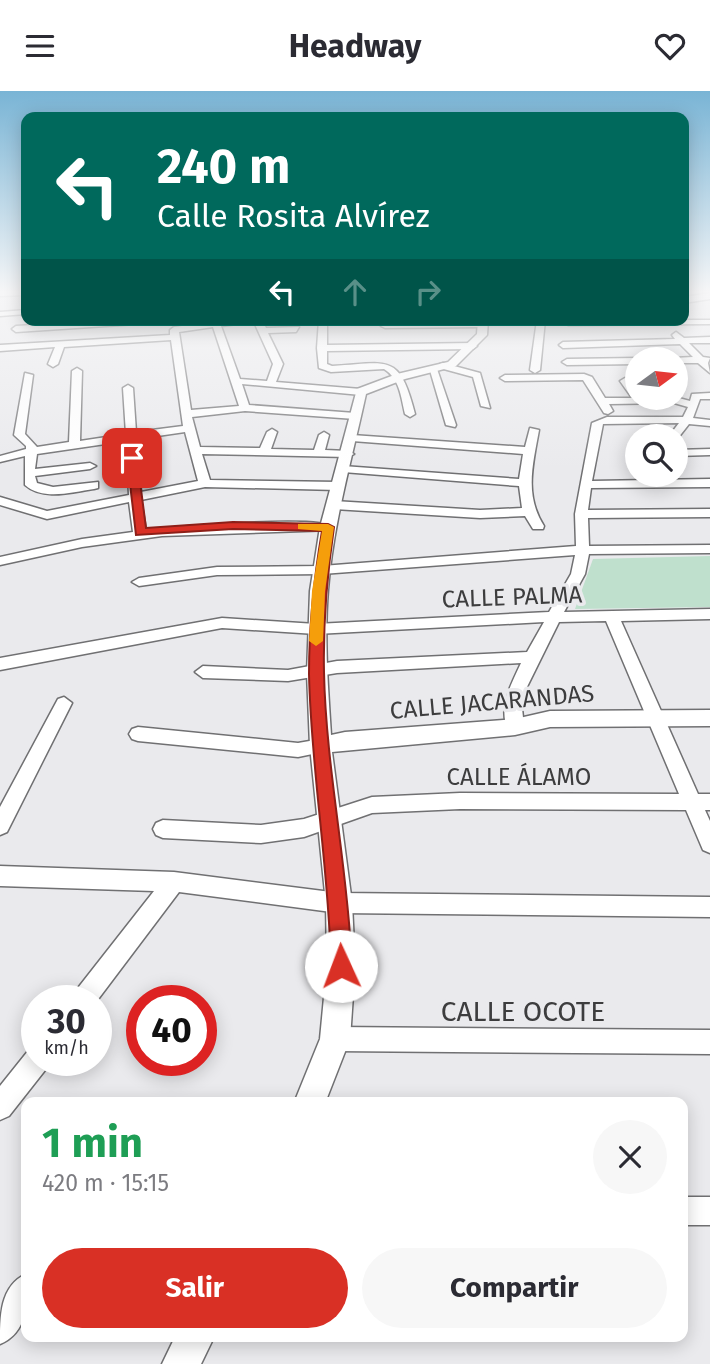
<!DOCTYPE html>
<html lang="es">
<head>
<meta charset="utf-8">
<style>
  :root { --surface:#fff; --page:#f7f7f7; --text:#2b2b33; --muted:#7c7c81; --accent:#d93025 }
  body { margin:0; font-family:"Fira Sans",sans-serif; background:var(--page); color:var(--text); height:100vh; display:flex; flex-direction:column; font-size:26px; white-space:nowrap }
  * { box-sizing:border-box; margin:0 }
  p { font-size:23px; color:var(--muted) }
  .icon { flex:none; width:38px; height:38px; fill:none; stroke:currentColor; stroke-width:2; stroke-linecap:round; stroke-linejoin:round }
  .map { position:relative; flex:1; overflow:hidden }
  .side { position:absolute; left:21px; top:1006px; width:667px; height:245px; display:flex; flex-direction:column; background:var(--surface); border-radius:14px; box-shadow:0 4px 18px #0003 }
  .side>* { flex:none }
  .top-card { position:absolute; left:21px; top:21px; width:668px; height:214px; border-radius:14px; box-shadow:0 4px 18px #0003; background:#00695c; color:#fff; overflow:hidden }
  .needle { width:46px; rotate:75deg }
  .controls { position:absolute; left:625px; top:256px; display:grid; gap:14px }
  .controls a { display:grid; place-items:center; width:63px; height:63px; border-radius:50%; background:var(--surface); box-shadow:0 4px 18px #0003; font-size:35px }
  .speed { position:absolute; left:21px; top:894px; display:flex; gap:14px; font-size:35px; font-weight:700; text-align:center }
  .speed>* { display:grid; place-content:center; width:91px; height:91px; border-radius:50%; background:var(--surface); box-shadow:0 4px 18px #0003; line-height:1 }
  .speed small { font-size:18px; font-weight:400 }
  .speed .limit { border:10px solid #d22; background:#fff; color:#111 }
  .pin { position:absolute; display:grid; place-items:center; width:60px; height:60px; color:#fff; margin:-30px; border-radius:14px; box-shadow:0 4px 10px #0006 }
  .me { position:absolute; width:77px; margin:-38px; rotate:358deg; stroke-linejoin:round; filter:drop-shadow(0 0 5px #0008) }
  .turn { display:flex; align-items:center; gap:24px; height:147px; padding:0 21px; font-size:32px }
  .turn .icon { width:91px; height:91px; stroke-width:2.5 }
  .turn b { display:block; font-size:49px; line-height:60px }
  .lanes { display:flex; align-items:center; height:66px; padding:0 21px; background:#0003; justify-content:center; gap:35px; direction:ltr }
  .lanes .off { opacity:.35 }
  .round { display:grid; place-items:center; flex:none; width:74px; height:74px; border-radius:37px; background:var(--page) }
  .overview { display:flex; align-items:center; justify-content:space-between; height:119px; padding:0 21px }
  h1 { font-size:42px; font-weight:700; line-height:52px; color:#1e9e55 }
  .primary-button { display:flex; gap:14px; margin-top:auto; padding:14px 21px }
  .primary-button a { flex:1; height:80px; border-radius:42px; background:var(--accent); color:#fff; font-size:28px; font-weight:700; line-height:80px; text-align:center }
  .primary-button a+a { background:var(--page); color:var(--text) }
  header { display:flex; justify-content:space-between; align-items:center; height:91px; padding:0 21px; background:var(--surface); font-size:32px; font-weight:700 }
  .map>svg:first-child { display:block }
  .green { fill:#bfe0cd }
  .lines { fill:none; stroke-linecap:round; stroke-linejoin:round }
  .minor-casing { stroke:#707072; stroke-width:3 }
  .tertiary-casing { stroke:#707072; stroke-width:3 }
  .minor { fill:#fff; fill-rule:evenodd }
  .tertiary { fill:#fff; fill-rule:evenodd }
  .route { fill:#d93025; stroke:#8d1f18; stroke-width:2 }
  .slow { fill:#f59e0b }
  .labels { text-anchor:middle; stroke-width:7; stroke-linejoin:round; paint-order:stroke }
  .street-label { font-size:24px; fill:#3d3d3e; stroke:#eaeaed }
  .near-street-label { font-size:28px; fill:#3d3d3e; stroke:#eaeaed }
</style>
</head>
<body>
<header><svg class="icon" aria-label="menu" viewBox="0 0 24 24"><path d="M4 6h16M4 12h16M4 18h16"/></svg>Headway<svg class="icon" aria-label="heart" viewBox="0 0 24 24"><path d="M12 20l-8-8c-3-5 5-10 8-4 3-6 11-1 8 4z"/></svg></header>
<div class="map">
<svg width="710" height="1273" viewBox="0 0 710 1273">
  <rect width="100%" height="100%" fill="#eaeaed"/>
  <path class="green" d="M710,465V516L575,518L593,468Z"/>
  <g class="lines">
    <g class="minor-casing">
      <path id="minor" d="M0,201H26V204L0,205Z
        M26,219V223L0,225V221Z
        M122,229L155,230L151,232L16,241L12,238L16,235Z
        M230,229H262L266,237L299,236L296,241L268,242L283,273L276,291L361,298L366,301L361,304L242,293L249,314L355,322L360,325L355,328L245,320L192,326L200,356L260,357L267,341L272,338L277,341L271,358L314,359L319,344L324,341L329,344L325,359L348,360L354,363L348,366L202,363L210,389L338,391L344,395L338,399L205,396L141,409L146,439C173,436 320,424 334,436L333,439L162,445L82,456L0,474V466L82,448L133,441L129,411L47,428L0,414V406L47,420L129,404L126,350L37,363L35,378L90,372L96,375L90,378L35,385L37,392L53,396L98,391V397L94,398C72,401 43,410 25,394V365L0,371V365L26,358V355L14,344L25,282L33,284L25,343L37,356L69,351L72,280L77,277L82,280L80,350L126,343L123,297L128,294L133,297L136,341L183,335L171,249L64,256L58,273L53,276L48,273L55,256L0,260V254L170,244V239L174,236ZM254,231L273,273L267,290L240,288L221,235ZM213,236L239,315L191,319L179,241ZM185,341L198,390L141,401L137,348Z
        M319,229H327V254L473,252L477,255L473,258L327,260V273L332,275C389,272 399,261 415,323L410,326L405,323C401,306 400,288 384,278L331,281L319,277L317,257Z
        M537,229H545L540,279L535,282L530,279Z
        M684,229H710V233L568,234L564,232L568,230Z
        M481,232L484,236L385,237L381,235L385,233Z
        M676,241L684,247L710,246V252H689L703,266L710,267L708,272L710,282L698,272H676L673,267L693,266L680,253L563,257L559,254L563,251L675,248L672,244Z
        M637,267V273L567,274L562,271L567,268Z
        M443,272L480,282L490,317L481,315L473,286L440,277V273Z
        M429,276L437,278L456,334L455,336L446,334Z
        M584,283L592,286L605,307H632L620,290L625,287L637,300V306H675L690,310L692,303L710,302V308H700L693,327L710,329V335L689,333L678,347L669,345L679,332L603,333L592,390L710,388V396L591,397L588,419L710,418V426L588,427L589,455L710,454V462L589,463L585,483L564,521L710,518V528L621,530L698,703H710V719H705L710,730V762L703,759L686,719L460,718L372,722L304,746L261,752L163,747L156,744L153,738L156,732L163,729L261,734L304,728L372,706L460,702L679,703L606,530L559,531L521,608L524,636L521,641H509C497,617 511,594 521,572L337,582L288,590L203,587L195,581L203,575L288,579L337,570L527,561L544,531L316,543L222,537L0,579V567L222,527L316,533L549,521L571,483L575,464L322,483L217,484L139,495L132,491L139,487L217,476L322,475L576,455L575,423L592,332L607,326H683L688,316L674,312L609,313L613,320L608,323L604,322L583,289L505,290L500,287L505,284Z
        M530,337L539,339C533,373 524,404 544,435L543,438H533L525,425L480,427L334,418L328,414L334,410L480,419L522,417L519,395L343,381L337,378L343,375L519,388L523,363L352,350L347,347L352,344L525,356Z
        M710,358V364L676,365V359Z
        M64,606L72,612L7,741L0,744V716L58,608Z
        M138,636L298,652L321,648L327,650L330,655L327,660L298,666L138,650L132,648L129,643L132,638Z
        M0,775L174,781L339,802L710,806V826L339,822L179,801L96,911L70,910L74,902L154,800L0,795Z
        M335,936L710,939V963L335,960L326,957L323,948L326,939Z
        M37,957V970H49L46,978L9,1025L0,1029V995L28,960Z
        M682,1106H710V1134H682Z
        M26,1183C27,1210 29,1241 0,1253C0,1225 0,1195 26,1183Z"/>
    </g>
    <g class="tertiary-casing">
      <path id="tertiary" d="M710,202V208L684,212V206Z
        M478,229H488L487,244L456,275L405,288L366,303C352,368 333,432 328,499C324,547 328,596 331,644L345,641L515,628L550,620L710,619V635L550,636L515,644L332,661L352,812L355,875L350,948L325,1012H294L320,948L327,875L326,812L310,655L307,582L310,500L320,436L357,298L397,283L448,271L477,243Z
        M175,1246H214L201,1273H162Z"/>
    </g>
    <use href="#minor" class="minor"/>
    <use href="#tertiary" class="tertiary"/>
  </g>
  <linearGradient id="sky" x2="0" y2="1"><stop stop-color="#79b4d5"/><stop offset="0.53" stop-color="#f6f6f7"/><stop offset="1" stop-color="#f6f6f7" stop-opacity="0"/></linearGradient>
  <rect width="710" height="379" fill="url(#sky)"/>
  <path class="route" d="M132,364L137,367L146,437L233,431L328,433L334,436C327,484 323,532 324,581C326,679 348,776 352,875L349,882L341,885L334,882L331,875C329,777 311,680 309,583C309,534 314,487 322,440L233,438L136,444L127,367Z"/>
  <path class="slow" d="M298,433H328L334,436L325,500L323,550L316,555L309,550L312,500L322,440L298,438Z"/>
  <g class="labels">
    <g class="street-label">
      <text transform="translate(512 506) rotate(-2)" y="8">CALLE PALMA</text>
      <text transform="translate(492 611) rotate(-5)" y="8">CALLE JACARANDAS</text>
      <text x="519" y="694">CALLE ÁLAMO</text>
    </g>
    <g class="near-street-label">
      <text x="523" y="930">CALLE OCOTE</text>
    </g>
  </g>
</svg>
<div class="controls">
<a><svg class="needle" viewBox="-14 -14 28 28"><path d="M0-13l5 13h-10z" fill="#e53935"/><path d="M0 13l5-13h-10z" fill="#7c7c81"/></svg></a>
<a><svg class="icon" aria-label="search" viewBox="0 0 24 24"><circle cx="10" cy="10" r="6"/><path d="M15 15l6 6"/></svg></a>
</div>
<div class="speed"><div>30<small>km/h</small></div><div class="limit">40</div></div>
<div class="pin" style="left:132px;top:367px;background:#d93025"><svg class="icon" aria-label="arrive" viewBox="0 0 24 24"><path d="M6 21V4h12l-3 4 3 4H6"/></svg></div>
<svg class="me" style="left:341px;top:875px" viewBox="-20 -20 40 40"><circle r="19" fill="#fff"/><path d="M0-13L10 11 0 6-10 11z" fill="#d93025"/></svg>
<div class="top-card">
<div class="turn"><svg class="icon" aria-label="left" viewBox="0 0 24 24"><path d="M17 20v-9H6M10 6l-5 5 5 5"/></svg><div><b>240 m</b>Calle Rosita Alvírez</div></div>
<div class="lanes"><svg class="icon" aria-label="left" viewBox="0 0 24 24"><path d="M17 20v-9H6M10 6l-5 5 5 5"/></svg><svg class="icon off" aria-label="ahead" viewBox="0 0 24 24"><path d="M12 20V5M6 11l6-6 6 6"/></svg><svg class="icon off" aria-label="right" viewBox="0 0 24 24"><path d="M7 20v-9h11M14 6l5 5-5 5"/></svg></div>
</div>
<section class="side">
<div class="overview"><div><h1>1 min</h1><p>420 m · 15:15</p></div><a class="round"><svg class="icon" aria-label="close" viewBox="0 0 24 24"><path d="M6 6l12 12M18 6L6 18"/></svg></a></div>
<div class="primary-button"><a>Salir</a><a>Compartir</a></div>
</section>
</div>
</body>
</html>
